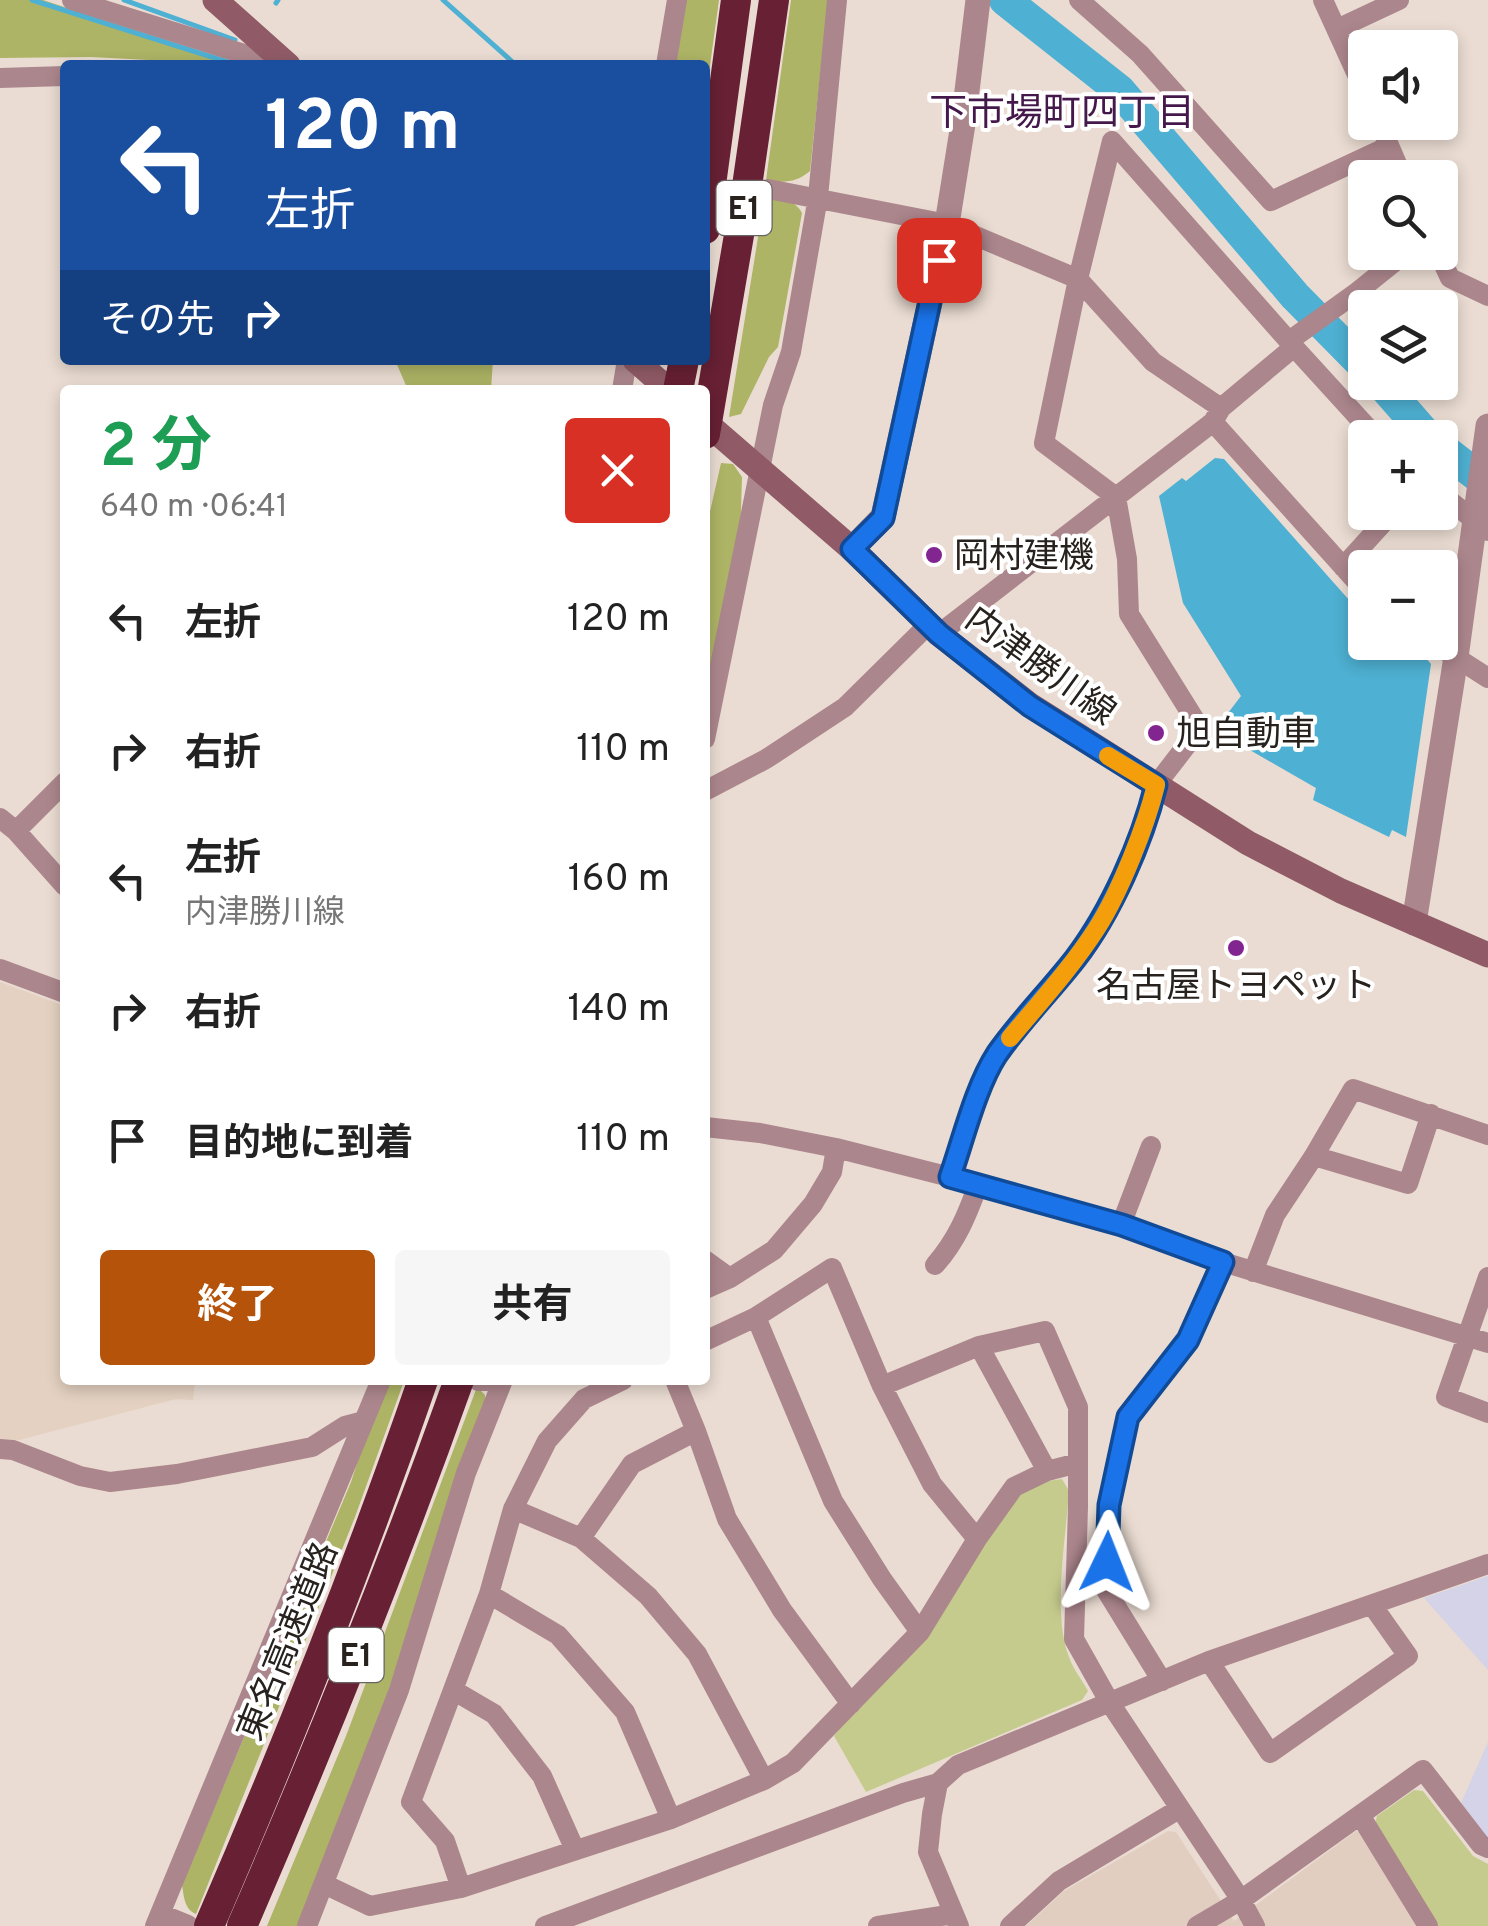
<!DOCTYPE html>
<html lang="ja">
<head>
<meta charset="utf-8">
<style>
  :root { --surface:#fff; --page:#f6f6f6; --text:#222; --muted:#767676; --accent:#b45309 }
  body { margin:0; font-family:Overpass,"Noto Sans JP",sans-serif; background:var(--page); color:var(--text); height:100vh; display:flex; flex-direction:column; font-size:38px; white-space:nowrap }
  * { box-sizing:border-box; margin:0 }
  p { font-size:32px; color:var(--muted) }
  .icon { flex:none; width:55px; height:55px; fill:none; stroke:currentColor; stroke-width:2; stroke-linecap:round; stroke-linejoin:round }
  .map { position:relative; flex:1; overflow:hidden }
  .drawer { position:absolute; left:60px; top:385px; width:650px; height:1000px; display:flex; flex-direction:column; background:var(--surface); border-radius:10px; box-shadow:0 5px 15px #0003 }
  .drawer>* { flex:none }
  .hud { position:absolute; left:60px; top:60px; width:650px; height:305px; border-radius:10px; box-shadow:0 5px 15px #0003; background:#1a4fa0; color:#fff; overflow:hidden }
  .fabs { position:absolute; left:1348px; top:30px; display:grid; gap:20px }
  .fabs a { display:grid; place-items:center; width:110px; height:110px; border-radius:10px; background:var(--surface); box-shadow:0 5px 15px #0003; font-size:50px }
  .pin { position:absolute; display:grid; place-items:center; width:85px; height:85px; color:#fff; margin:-42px; border-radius:20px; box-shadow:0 5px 15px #0006 }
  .me { position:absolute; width:110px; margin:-55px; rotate:2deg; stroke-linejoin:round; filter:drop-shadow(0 0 8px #0008) }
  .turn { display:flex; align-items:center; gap:35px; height:210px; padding:0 40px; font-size:45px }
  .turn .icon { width:130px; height:130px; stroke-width:2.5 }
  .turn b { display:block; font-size:70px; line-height:85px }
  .then { display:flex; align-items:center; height:95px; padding:0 40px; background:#0003; gap:20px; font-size:38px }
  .round { display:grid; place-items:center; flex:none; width:105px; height:105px; border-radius:10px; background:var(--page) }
  .overview { display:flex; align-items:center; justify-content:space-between; height:170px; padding:0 40px }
  h1 { font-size:60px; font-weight:700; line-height:75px; color:#1e9e55 }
  .primary-button { display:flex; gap:20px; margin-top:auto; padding:20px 40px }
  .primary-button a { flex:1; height:115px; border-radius:10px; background:var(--accent); color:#fff; font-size:40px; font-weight:700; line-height:115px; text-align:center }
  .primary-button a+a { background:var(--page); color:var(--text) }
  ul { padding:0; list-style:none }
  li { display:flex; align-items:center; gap:30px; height:130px; padding:0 40px }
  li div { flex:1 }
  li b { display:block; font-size:38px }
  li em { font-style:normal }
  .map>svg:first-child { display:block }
  .commercial { fill:#d5d3e8 }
  .industrial { fill:#e2cec1 }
  .built { fill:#e4d1c1 }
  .green { fill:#c5cb8c }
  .forest { fill:#adb465 }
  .water { fill:#4eb0d2 }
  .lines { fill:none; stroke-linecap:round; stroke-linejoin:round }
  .stream { stroke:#4eb0d2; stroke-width:5 }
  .river { stroke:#4eb0d2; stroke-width:32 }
  .minor { stroke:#ac868d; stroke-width:20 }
  .tertiary { stroke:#ac868d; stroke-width:25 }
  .secondary { stroke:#905b66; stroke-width:25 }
  .motorway { stroke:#672034; stroke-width:30 }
  .route-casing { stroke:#114b97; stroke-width:25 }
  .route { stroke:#1a73e8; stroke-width:18 }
  .slow { stroke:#f59e0b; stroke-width:18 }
  .poi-dot { fill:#832590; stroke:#fff; stroke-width:4 }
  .labels { text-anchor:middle; stroke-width:8; stroke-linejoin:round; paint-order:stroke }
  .shield { fill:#fff; stroke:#686462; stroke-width:2.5 }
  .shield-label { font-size:32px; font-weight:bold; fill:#27221e }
  .poi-label { font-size:35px; fill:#27221e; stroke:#fff; text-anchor:start }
  .street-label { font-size:35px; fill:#27221e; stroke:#fff }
  .neighbourhood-label { font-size:38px; fill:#45184b; stroke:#fff }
</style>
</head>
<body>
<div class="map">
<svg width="1488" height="1926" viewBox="0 0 1488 1926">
  <rect width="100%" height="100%" fill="#eadcd2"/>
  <path class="commercial" d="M1488,1576V1670L1424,1598Z
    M1488,1742V1839L1461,1803Z"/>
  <path class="industrial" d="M1168,1831L1176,1832L1234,1921L1356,1831L1362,1833L1418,1926H1026L1064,1891Z"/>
  <path class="built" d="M0,982L65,1006V1380H195L193,1400L176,1399L19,1440L0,1439Z"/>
  <path class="green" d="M1062,1479L1069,1491C1066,1538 1052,1614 1069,1657C1073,1669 1082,1680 1088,1691L1082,1700L866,1792L834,1736L983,1547L1020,1493L1047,1481Z
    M1414,1790L1423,1791L1473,1856L1488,1864V1926H1437L1375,1824L1377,1816Z"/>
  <path class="forest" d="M0,0H43L221,59L225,64L91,57L0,58Z
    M681,0H719L705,102V65H672Z
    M791,0H828L810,171C796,183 783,183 766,180Z
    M765,194C779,198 795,199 802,213L778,347L769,357L741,414L729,417Z
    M395,360H493L491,390H408Z
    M721,463L733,464L742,477L740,541L705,702V534Z
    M393,1381H404L355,1517L196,1914C184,1909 184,1896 182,1885L351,1482L380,1392L385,1385Z
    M477,1387L485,1395V1404L417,1616L298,1926H267L346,1736Z"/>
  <path class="water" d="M1215,458L1224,459L1365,618V642C1392,642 1413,641 1431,664L1406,837L1392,830L1389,837L1313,800L1316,788L1215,730L1241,696L1183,603L1159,496L1182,478L1186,481Z"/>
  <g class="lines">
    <path class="stream" d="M32,0L231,63
      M124,0L235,40
      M443,0L516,65
      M276,3L278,0"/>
    <path class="river" d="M1005,0L1119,90L1295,296L1365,367
      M1380,382L1429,438
      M1440,447L1488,484"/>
    <path class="minor" d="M72,0L279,65
      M1079,0L1140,54L1271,201L1389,146
      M1323,0L1365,92
      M1337,29L1399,0
      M666,65L677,0
      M0,78L65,76
      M1379,122L1403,178
      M1112,141L1294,347L1377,438
      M768,189L947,224L1078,279L1153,362L1221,408
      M1438,252L1450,278L1488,296
      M1289,341L1357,292L1407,252
      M622,390L627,360
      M1213,422L1365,591
      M1440,493L1488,531
      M1343,567L1393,512
      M939,634L1213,422L1221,408L1294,347
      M1432,642L1488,678
      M705,739L773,405L791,352L818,197L837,0
      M705,791L766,759L845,707L928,625
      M0,818L16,831L65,886
      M16,831L65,782
      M0,969L65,993
      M705,1127L760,1133L836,1148L950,1177L1121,1225L1223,1262L1488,1343
      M1314,1156L1408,1184L1431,1114
      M950,1177L981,1087L996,1056L1076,957L1099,925L1116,892L1151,805L1156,785L1200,728L1129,614L1127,559L1116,497L1044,443L1078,279L1112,141
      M1121,1225L1151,1146
      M705,1260L730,1278
      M935,1265C957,1240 967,1215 978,1185
      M1253,1272L1275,1215L1314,1156L1353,1089L1488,1135
      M1488,1277L1446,1397L1488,1413
      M705,1289L730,1278L774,1250L813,1204L832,1172L836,1148
      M756,1317L833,1501L882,1579L920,1632
      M705,1341L756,1317L832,1268L882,1386L932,1484L977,1539
      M979,1346L1047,1471
      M675,1380L696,1431L727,1519L782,1610L851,1704
      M882,1386L979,1346L1045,1331L1078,1407V1507L1074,1639L1110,1703L1241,1900L1255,1926
      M0,1449L13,1450L80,1476L110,1482L177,1474L312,1447L345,1426L364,1421
      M513,1509L581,1538L648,1596L697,1654L764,1780
      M581,1538L632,1464L696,1431
      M489,1594L558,1635L625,1712L671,1819
      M1209,1661L1270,1753L1408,1656L1372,1605
      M1162,1681L1106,1590L1109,1505L1128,1417L1188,1340L1223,1262
      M453,1690L494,1714L542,1776L575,1850
      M938,1783L932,1814L928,1852L959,1926
      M1360,1815L1428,1926
      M324,1884L370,1906L461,1888L671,1819L764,1780L793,1763L920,1632L977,1539L1014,1487L1047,1471L1078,1463
      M461,1888L445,1841L411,1802L489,1594L513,1509L547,1441L584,1399L623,1380
      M161,1914L188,1925
      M155,1926L381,1380
      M307,1926L399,1690L466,1473L503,1380L478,1381
      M545,1926L903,1793L938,1783L958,1765L1209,1661L1488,1564
      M878,1926L954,1914
      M1010,1926L1059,1881L1179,1809
      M1197,1926L1241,1900L1423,1770L1481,1845L1488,1848"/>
    <path class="tertiary" d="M852,549L883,517L947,224L963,124L978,0
      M1414,923L1456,657L1488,426"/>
    <path class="secondary" d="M215,0L288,65
      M635,360L669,390
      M705,422L852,549L939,634L1030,705L1248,843L1341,891L1488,955"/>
    <path class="motorway" d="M705,229L736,0
      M678,390L684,360
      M705,434L745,200L774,0
      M209,1926C287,1746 359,1565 423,1380
      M242,1926C320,1746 393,1565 459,1380"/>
  </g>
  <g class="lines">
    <g class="route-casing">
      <path id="route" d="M939,260L883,518L852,549L939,634L1030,706L1156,785C1142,842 1111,912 1075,959C1050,991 1020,1021 997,1054C976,1086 963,1140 950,1177L1122,1225L1223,1262L1188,1340L1128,1417L1109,1505L1107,1562"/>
    </g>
    <use href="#route" class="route"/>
    <path class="slow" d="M1010,1038C1040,1002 1072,967 1097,928C1120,892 1146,826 1156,785L1108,756"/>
  </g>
  <g class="poi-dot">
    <circle cx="934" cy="555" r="10"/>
    <circle cx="1156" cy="733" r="10"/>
    <circle cx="1236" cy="948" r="10"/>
  </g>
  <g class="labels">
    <g class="shield">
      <rect x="716.5" y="181" width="55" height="54" rx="8"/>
      <rect x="328.5" y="1628" width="55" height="54" rx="8"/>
    </g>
    <g class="shield-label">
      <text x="744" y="219">E1</text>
      <text x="356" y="1666">E1</text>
    </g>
    <g class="poi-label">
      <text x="954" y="567">岡村建機</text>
      <text x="1176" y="745">旭自動車</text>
      <text x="1236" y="997" text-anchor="middle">名古屋トヨペット</text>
    </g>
    <g class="street-label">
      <text transform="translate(1041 665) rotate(36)" y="12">内津勝川線</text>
      <text transform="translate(287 1641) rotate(-68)" y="12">東名高速道路</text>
    </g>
    <g class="neighbourhood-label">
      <text x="1062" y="125">下市場町四丁目</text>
    </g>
  </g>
</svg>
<div class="fabs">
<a><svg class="icon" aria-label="sound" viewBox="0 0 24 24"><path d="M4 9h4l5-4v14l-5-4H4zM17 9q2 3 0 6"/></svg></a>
<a><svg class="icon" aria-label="search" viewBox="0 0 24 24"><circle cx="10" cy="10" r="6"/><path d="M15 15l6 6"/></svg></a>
<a><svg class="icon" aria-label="layers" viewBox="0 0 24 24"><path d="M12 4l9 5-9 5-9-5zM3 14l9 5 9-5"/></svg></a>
<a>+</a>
<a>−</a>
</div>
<div class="pin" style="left:939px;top:260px;background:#d93025"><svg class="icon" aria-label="arrive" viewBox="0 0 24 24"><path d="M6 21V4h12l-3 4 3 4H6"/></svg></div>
<svg class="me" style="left:1107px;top:1562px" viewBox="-20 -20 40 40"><path d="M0-17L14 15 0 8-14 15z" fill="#1a73e8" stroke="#fff" stroke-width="4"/></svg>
<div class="hud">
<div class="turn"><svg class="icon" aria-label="left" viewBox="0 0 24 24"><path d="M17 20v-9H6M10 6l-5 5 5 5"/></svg><div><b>120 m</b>左折</div></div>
<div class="then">その先<svg class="icon" aria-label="right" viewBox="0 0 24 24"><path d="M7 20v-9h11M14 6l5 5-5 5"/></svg></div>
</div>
<section class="drawer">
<div class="overview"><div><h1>2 分</h1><p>640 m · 06:41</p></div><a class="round" style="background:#d93025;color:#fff"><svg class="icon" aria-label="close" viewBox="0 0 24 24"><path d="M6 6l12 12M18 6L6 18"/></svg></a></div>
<ul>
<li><svg class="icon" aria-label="left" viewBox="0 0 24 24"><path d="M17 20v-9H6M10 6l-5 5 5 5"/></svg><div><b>左折</b></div><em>120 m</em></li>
<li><svg class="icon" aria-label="right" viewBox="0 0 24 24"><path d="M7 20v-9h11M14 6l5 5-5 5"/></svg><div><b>右折</b></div><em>110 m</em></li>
<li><svg class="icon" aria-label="left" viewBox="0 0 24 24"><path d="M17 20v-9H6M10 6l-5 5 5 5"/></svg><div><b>左折</b><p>内津勝川線</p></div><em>160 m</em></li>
<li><svg class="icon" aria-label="right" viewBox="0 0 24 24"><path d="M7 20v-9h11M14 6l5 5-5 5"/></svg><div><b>右折</b></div><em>140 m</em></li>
<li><svg class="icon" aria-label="arrive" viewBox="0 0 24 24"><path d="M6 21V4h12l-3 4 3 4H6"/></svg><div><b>目的地に到着</b></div><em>110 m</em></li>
</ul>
<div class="primary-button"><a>終了</a><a>共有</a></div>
</section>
</div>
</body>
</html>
